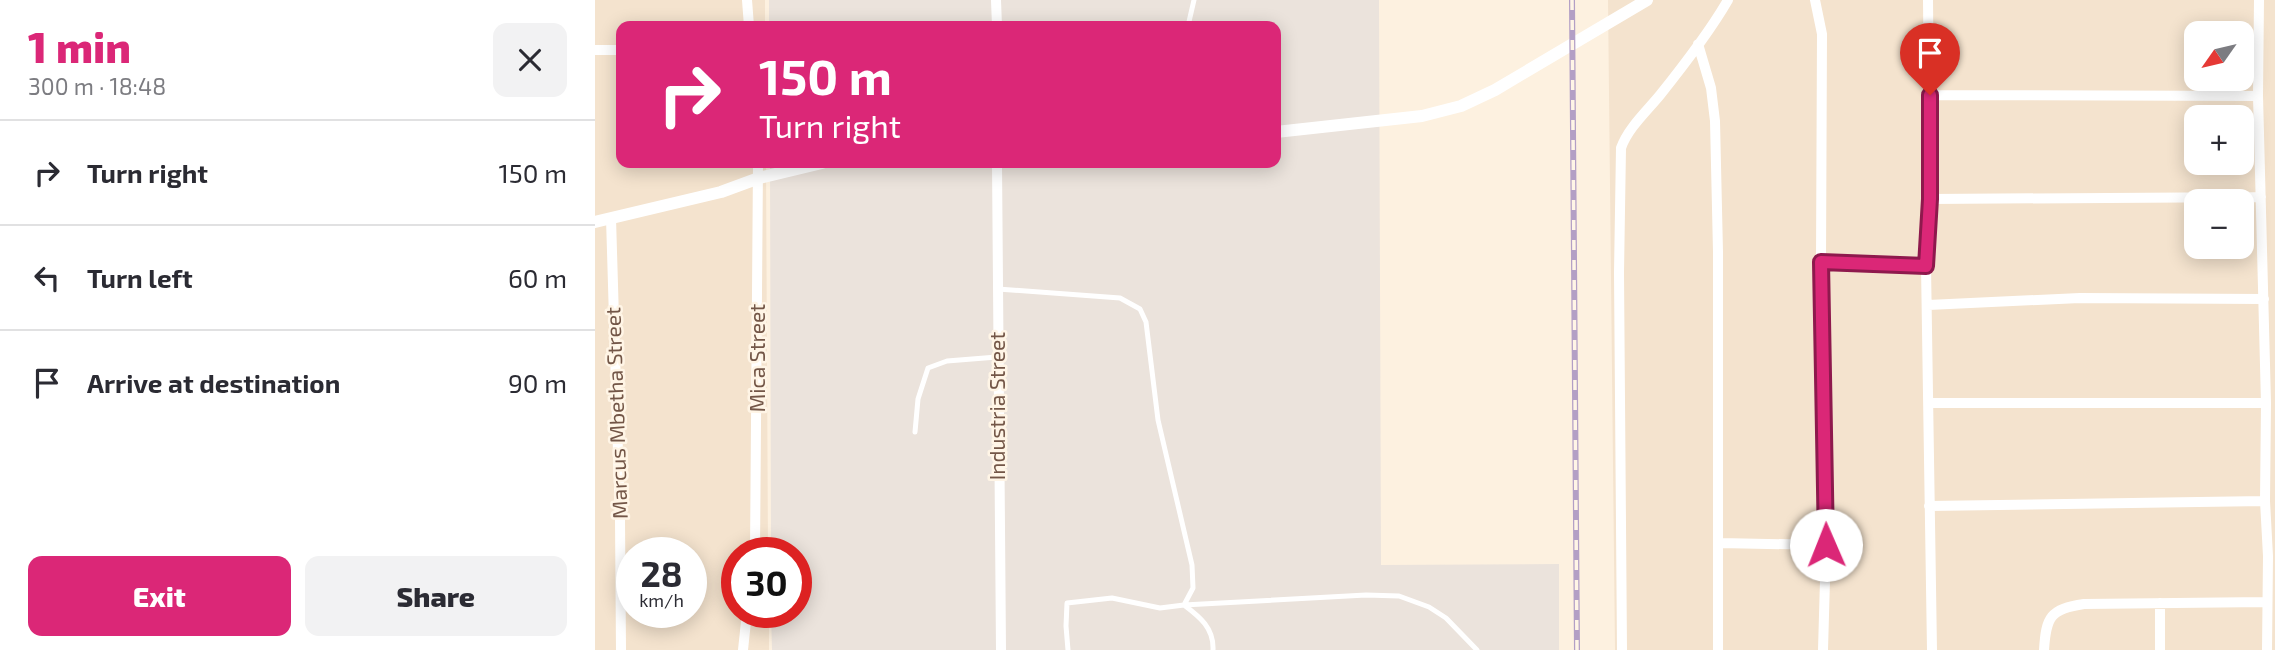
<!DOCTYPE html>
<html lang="en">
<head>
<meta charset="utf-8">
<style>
  :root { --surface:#fff; --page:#f2f2f3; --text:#2b2b33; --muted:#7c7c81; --line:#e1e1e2; --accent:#db2777 }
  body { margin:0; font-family:"Exo 2",sans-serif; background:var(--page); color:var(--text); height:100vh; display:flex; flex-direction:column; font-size:26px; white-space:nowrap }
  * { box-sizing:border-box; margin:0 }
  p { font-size:23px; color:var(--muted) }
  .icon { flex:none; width:38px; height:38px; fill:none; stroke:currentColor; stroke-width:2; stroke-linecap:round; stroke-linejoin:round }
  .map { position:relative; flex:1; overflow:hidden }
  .sheet { display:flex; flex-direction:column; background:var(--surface); width:595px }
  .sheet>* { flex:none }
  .top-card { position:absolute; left:21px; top:21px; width:665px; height:147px; border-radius:14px; box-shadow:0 4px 18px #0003; background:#db2777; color:#fff; overflow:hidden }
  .needle { width:46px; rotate:236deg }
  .buttons { position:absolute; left:1589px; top:21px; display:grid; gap:14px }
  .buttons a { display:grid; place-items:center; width:70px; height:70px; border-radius:14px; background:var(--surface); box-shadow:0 4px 18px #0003; font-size:35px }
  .speed { position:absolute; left:21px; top:537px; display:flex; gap:14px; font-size:35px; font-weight:700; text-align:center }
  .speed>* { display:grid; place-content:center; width:91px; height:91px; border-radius:50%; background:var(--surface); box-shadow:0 4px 18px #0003; line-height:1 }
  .speed small { font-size:18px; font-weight:400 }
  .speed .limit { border:10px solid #d22; background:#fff; color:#111 }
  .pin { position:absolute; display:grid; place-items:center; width:60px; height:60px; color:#fff; margin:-72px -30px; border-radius:50% 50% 50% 0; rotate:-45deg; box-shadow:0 0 7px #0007 }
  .pin .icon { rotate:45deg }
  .me { position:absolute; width:77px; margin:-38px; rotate:359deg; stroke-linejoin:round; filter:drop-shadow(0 0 5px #0008) }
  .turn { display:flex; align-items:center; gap:24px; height:147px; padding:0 28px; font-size:32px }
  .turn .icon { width:91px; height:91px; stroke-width:2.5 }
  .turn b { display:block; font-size:49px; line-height:60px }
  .round { display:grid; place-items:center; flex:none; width:74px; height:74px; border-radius:14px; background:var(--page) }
  .headline { display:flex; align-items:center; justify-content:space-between; height:119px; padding:0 28px }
  h1 { font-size:42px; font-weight:800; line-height:52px; color:var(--accent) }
  .action { display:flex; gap:14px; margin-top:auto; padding:14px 28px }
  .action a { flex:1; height:80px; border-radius:14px; background:var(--accent); color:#fff; font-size:28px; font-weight:800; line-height:80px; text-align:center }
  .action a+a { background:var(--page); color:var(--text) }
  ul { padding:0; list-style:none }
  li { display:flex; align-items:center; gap:21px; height:105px; padding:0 28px; border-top:2px solid var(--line) }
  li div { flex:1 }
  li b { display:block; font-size:26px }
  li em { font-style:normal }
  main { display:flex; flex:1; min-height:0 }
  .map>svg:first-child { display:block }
  .residential { fill:#f4e3ce; fill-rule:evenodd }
  .industrial { fill:#ebe3dc }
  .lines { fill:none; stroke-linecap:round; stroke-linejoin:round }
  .service { stroke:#fff; stroke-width:5 }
  .minor { stroke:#fff; stroke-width:10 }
  .tertiary { stroke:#fff; stroke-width:12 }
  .rail-casing { stroke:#b39fc5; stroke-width:6 }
  .rail { stroke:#fff5e6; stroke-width:3.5; stroke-dasharray:10; stroke-linecap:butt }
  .route-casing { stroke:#8e194d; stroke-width:18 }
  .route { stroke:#db2777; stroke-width:12 }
  .labels { text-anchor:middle; stroke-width:5; stroke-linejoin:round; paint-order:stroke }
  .street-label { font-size:21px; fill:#735647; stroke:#fff5e6 }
</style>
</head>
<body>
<main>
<section class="sheet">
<div class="headline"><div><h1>1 min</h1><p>300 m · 18:48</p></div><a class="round"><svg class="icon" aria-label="close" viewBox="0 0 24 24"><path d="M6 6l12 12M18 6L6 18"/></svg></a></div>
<ul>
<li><svg class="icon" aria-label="right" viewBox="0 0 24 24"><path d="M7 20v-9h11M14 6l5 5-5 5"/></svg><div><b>Turn right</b></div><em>150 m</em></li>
<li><svg class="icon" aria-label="left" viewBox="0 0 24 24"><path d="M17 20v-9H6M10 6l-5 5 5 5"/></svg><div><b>Turn left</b></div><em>60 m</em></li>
<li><svg class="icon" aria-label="arrive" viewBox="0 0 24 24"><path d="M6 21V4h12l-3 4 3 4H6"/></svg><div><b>Arrive at destination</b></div><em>90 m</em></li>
</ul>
<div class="action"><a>Exit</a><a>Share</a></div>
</section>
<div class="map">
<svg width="1680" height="650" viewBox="0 0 1680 650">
  <rect width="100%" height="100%" fill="#fdf1e0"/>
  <path class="residential" d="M0,0H170V26H26V163H171L173,553H142V612L174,613V650H0ZM37,553H96V612H37Z
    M1013,0H1680V650H1020ZM1601,33H1647V79H1601ZM1601,117H1647V163H1601ZM1601,201H1647V247H1601Z"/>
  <path class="industrial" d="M174,0H784L786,565L964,564V650H177L176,613L201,612V553H176L175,163H681V26H174Z"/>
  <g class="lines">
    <path class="service" d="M593,26L599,0
      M403,289L525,298L545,309L551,322L563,420L597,565L598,588L589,605L565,608L517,598L472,603L471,626L473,650
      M320,432L323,399L333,368L352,361L402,357
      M589,605L771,595L804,596L834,607L851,618L882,650
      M589,605C605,617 619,628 618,650"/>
    <path class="minor" d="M152,0L154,26
      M401,0L402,26
      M1220,0L1227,34L1226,262L1231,545L1228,650
      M1333,0L1335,199L1331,266L1337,650
      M1664,0L1663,96L1671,403L1670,501L1673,556L1672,650
      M1103,44L1116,88L1120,121L1123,252V650
      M0,50H26
      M1335,95L1663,96
      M402,163L406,650
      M1335,199L1666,197
      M16,218L25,520L26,650
      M1226,262L1331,266
      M1333,305L1485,298L1669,299
      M1334,403H1671
      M1334,506L1670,501
      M1125,543L1231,545
      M160,553L163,163
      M1565,603V650
      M148,650L152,612
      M1027,650L1024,273L1026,148C1033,128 1052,111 1065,95C1089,65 1114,33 1133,0
      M1449,650C1451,617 1455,609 1489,604L1671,602"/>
    <path class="tertiary" d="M681,132L827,116L866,106L900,90L1052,0
      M0,222L126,192L164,178L227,163"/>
    <g class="rail-casing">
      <path id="rail" d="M977,0L982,650"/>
    </g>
    <use href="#rail" class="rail"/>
  </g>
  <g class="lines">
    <g class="route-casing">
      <path id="route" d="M1231,545L1226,262L1331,266L1335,199V95"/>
    </g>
    <use href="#route" class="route"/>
  </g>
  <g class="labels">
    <g class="street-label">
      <text transform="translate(163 358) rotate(-90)" y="7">Mica Street</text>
      <text transform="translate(403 406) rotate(-90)" y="7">Industria Street</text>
      <text transform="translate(22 413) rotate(-92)" y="7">Marcus Mbetha Street</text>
    </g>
  </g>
</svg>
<div class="buttons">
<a><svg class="needle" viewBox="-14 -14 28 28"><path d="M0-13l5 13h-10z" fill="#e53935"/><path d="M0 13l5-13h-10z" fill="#7c7c81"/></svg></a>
<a>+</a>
<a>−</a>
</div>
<div class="speed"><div>28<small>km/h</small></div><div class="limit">30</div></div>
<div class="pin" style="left:1335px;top:95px;background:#d93025"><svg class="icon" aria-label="arrive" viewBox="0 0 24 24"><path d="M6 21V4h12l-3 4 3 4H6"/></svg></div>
<svg class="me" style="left:1231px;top:545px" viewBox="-20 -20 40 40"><circle r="19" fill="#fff"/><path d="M0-13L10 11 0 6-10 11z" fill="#db2777"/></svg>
<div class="top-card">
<div class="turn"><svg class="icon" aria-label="right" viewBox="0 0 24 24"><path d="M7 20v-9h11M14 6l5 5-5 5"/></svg><div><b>150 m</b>Turn right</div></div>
</div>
</div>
</main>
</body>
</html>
